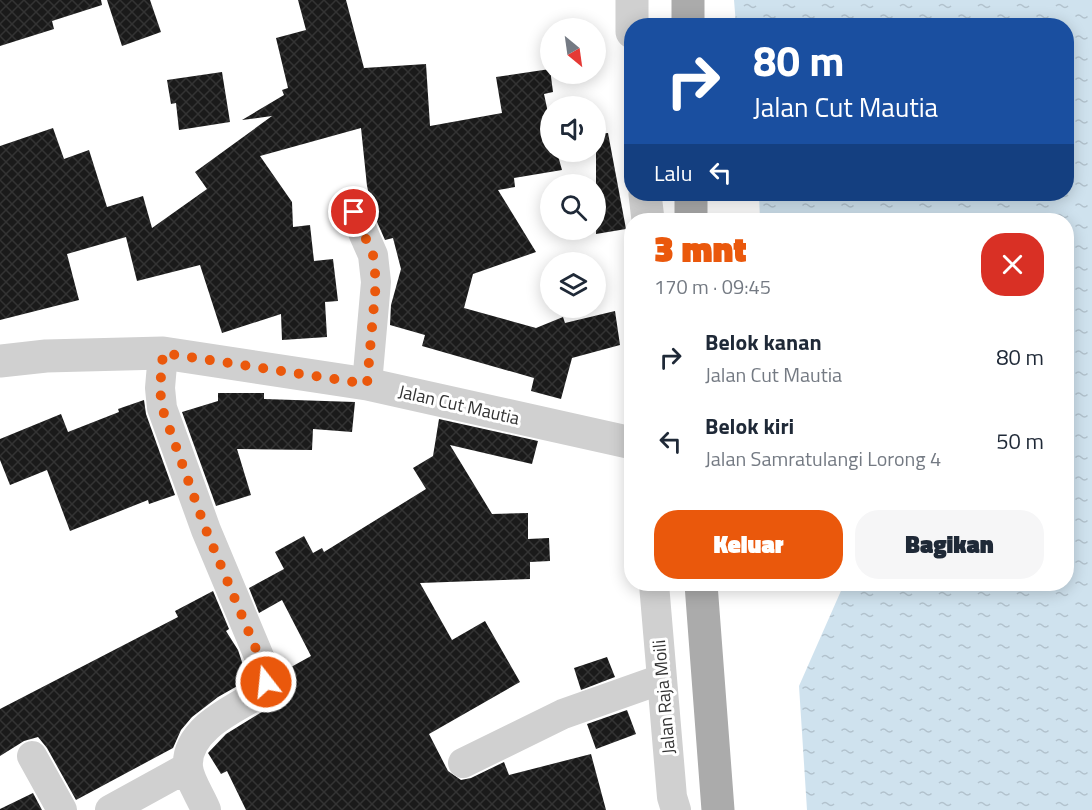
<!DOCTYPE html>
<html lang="id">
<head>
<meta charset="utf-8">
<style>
  :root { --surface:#fff; --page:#f6f6f7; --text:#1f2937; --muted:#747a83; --accent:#ea580c }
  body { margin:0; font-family:"Titillium Web",sans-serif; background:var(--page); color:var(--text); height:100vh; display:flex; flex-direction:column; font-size:22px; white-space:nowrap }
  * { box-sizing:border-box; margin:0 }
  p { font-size:20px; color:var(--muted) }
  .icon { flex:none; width:33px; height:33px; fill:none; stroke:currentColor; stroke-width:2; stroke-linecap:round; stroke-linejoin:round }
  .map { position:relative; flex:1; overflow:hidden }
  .panel { position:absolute; left:624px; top:213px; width:450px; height:378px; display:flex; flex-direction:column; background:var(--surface); border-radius:24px; box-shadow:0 3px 15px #0003 }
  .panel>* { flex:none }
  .hud { position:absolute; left:624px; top:18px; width:450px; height:183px; border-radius:24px; box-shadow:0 3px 15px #0003; background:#1a4fa0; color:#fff; overflow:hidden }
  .needle { width:39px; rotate:151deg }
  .tools { position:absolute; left:540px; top:18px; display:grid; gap:12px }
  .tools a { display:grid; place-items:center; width:66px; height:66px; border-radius:50%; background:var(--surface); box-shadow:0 3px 15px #0003; font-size:30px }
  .pin { position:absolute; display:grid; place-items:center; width:51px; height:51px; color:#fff; margin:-26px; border:3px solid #fff; border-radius:50%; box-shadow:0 2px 6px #0007 }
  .me { position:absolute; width:66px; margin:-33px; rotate:344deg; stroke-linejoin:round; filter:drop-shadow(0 0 4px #0008) }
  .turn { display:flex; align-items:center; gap:21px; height:126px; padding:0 30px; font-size:27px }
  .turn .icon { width:78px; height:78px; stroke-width:2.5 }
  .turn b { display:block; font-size:42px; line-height:51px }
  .then { display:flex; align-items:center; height:57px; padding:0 30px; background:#0003; gap:12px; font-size:22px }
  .round { display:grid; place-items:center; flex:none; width:63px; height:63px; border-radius:24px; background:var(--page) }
  .overview { display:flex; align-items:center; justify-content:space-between; height:102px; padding:0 30px }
  h1 { font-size:36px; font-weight:800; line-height:45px; color:var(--accent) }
  .cta { display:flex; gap:12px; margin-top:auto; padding:12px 30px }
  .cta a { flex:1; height:69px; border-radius:24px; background:var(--accent); color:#fff; font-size:24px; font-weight:800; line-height:69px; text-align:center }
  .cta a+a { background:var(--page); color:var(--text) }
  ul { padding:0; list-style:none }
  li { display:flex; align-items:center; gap:18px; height:84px; padding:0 30px }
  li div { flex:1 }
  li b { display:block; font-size:22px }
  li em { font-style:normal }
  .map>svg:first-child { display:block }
  .water { fill:url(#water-ripples) }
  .building { fill:url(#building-cross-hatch) }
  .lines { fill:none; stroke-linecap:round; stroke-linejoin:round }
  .minor { stroke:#d0d0d0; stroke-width:30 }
  .tertiary { stroke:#d0d0d0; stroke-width:33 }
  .primary { stroke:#ababab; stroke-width:33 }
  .route { stroke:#ea580c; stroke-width:10; stroke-dasharray:0 18 }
  .labels { text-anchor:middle; stroke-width:6; stroke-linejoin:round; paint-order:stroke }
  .street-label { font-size:18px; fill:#333; stroke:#fff }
</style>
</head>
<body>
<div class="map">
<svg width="1092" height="810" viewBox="0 0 1092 810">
  <defs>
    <pattern id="water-ripples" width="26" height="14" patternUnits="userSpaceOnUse" patternTransform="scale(1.5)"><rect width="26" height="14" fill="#cfe2ee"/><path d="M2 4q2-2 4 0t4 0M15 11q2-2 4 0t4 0" fill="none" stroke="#b2c2cd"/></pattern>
    <pattern id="building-cross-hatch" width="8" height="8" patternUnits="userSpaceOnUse" patternTransform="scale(1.5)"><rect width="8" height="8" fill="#1a1a1a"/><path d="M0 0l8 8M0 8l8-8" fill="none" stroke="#333"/></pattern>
  </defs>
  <rect width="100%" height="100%" fill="#fff"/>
  <path class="water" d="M734,0H1092V810H807L799,686L844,584H1066V220H760L759,194H1066V26L736,25Z"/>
  <path class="building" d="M0,0H101L102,5L52,21L54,29L0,46Z
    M107,0H150L161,32L122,46Z
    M298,0H346L364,68L426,64L430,126L502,113L496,77L550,69L553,92L544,94L550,122V152H557L562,170L514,178L515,187L498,190L536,252L473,274L464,308L536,328L563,317L565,323L615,311L620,345L572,358L561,399L531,391L534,378L422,346L425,335L390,325L391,305L401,269L393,238L385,240L374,215L367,186L361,128L260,156L292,202L293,227L310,225L314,261L333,259L338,301L325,302L327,337L282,340L281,314L222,333L200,265L137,281L126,237L67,254L79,300L0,320V146L53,128L64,159L89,150L107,207L143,196L152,228L207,189L195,172L272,116L242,120L284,95L282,90L288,88L276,38L306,30Z
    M222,72L230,122L179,130L176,103L171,104L167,80Z
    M608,133L626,229L596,234V134Z
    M218,393H264V399L355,402L352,432L313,429L312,450L237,449L251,495L216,506L182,412L218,401Z
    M144,400L146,414L175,495L149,504L148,500L70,531L47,470L10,485L0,460V439L61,414L68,432L119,412L118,409Z
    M439,419L538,441L532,464L450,445L492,514L528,513V539L549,538L550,561L530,562V579L420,583L452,640L485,621L520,682L429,734L448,771L461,780L471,778L504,762L509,775L591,754L606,810H246L227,771L221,774L208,753L226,734L278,702L283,686L282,672L311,656L282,600L259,613L249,588L284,569L275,552L304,536L313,553L322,548L324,552L426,489L413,468L433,456Z
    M213,591L229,629L226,631L238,650L248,680L218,697L192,717L181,730L173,748L76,800L47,748L38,737L24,741L0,756V709L178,617L175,611Z
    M607,657L615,677L581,690L574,668Z
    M627,710L636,734L596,749L587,724Z
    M33,793L42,810H0V809Z"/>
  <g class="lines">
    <path class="minor" d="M354,212L373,255L376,282L367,384
      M163,353L160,388L162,408L206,530L263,666L266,682L264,691C238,707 185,728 188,767C189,780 201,797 206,810
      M654,584L672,797L676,810
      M32,756L62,810
      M463,763L563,714L662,679
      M110,810L188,767"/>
    <path class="tertiary" d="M632,32V0
      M645,194L648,220
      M0,361L46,356L163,353L367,384L632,443"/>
    <path class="primary" d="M688,26V0
      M691,194V220
      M701,584L718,810"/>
  </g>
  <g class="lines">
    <path class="route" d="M266,682L263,666L206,530L162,408L160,388L163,353L367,384L376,282L373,255L354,212"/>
  </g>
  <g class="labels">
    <g class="street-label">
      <text transform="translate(459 405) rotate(13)" y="6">Jalan Cut Mautia</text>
      <text transform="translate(664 697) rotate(-95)" y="6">Jalan Raja Moili</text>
    </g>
  </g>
</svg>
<div class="tools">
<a><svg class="needle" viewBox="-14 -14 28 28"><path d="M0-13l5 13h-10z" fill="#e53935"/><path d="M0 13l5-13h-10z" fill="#747a83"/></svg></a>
<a><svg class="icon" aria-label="sound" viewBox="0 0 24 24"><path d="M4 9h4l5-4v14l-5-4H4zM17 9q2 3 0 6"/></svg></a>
<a><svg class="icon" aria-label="search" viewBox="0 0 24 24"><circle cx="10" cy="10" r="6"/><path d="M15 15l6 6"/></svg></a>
<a><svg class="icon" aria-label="layers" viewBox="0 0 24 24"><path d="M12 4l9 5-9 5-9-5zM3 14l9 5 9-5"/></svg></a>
</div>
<div class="pin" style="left:354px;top:212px;background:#d93025"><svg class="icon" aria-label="arrive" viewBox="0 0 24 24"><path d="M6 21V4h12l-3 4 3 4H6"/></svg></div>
<svg class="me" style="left:266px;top:682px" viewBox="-20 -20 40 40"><circle r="17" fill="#ea580c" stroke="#fff" stroke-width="3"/><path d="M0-11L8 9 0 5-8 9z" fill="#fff"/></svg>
<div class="hud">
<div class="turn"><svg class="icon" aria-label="right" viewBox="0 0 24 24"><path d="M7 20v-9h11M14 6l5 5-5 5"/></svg><div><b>80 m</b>Jalan Cut Mautia</div></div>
<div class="then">Lalu<svg class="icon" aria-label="left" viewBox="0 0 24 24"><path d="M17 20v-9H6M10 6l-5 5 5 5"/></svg></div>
</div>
<section class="panel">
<div class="overview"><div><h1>3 mnt</h1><p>170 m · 09:45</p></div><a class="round" style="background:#d93025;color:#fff"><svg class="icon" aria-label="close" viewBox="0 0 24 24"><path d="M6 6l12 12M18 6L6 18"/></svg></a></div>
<ul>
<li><svg class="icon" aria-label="right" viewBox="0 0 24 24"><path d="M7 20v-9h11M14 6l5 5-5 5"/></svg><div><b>Belok kanan</b><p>Jalan Cut Mautia</p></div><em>80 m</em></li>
<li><svg class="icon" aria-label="left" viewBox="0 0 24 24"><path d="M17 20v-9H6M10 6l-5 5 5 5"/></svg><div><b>Belok kiri</b><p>Jalan Samratulangi Lorong 4</p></div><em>50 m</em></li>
</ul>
<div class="cta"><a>Keluar</a><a>Bagikan</a></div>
</section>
</div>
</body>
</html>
